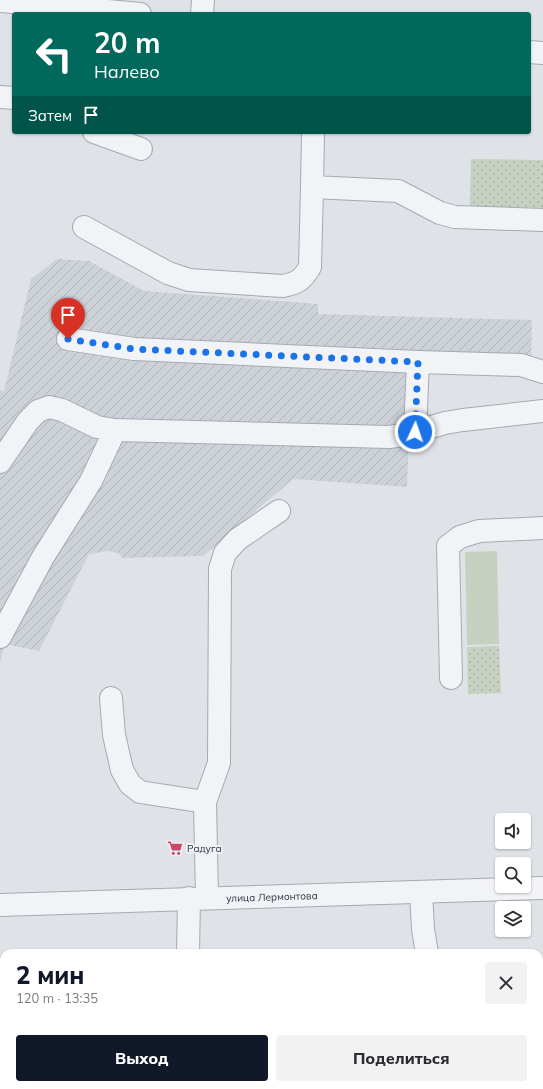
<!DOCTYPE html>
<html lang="ru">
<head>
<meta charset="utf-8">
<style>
  :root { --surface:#fff; --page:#f2f2f3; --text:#2b2b33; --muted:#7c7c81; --accent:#111827 }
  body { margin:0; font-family:Mulish,sans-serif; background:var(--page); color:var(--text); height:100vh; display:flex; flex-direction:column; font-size:15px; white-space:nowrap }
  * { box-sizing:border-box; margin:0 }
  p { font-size:13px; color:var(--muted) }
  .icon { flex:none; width:22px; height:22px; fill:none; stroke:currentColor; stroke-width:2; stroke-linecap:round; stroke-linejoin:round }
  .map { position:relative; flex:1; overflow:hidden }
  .side { position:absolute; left:0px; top:949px; width:543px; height:140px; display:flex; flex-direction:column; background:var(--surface); border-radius:12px 12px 0 0; box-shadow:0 1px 3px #0004 }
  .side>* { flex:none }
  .hud { position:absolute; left:12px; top:12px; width:519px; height:122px; border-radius:4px; box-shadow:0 1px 3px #0004; background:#00695c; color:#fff; overflow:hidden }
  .buttons { position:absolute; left:495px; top:813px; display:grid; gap:8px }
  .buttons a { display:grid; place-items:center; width:36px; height:36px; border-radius:4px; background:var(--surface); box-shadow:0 1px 3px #0004; font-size:20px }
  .pin { position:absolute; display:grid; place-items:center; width:34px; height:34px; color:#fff; margin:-41px -17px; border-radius:50% 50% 50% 0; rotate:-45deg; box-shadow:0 0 4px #0007 }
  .pin .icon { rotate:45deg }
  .me { position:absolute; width:44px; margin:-22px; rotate:3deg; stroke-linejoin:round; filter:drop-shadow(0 0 3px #0008) }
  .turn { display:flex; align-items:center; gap:14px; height:84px; padding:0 16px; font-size:18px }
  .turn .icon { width:52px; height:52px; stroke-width:2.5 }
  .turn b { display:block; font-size:28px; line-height:34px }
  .then { display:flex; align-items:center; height:38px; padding:0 16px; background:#0003; gap:8px; font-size:15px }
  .round { display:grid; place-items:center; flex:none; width:42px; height:42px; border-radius:4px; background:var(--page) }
  .summary { display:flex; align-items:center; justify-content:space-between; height:68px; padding:0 16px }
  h1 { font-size:24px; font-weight:800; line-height:30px; color:var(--accent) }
  .primary-button { display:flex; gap:8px; margin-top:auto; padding:8px 16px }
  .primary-button a { flex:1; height:46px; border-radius:4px; background:var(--accent); color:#fff; font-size:16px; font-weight:800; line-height:46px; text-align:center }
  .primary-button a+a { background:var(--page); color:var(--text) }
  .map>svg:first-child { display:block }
  .industrial { fill:url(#industrial-furrows) }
  .grass { fill:url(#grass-dots) }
  .pitch { fill:#c6d1c1 }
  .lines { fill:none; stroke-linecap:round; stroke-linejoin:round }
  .minor-casing { stroke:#a5aab2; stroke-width:24 }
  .minor { stroke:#f2f3f6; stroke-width:22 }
  .route { stroke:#1a73e8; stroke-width:7; stroke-dasharray:0 12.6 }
  .labels { text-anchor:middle; stroke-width:4; stroke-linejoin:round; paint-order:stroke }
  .poi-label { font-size:10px; fill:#29323e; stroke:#eef2f5; text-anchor:start }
  .street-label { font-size:10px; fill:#29323e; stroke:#eef2f5 }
</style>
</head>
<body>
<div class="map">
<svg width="543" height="1089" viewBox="0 0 543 1089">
  <defs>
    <pattern id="industrial-furrows" width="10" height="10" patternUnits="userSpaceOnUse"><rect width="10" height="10" fill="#cdd2d9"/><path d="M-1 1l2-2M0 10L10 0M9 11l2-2" fill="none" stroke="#b0b5bb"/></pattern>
    <pattern id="grass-dots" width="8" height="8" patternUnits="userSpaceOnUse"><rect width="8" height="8" fill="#c6d1c1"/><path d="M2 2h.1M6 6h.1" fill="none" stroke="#aab4a7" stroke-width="1.8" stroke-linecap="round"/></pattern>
  </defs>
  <rect width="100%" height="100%" fill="#dfe3e8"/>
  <path class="industrial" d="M57,259L89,261L144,291L318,304V314L532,320L531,371L412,366L407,487L293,479L203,556L123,558L118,553L108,551L89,554L39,651L5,644L0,662V390L4,391L31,279Z"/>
  <path class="grass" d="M471,159L543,160V208L470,206Z
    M499,646L501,693L468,694L467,647Z"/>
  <path class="pitch" d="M497,551L499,644L467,645L465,552Z"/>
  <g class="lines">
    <g class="minor-casing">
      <g id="minor">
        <path d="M0,1L140,14"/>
        <path d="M202,14L203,0"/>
        <path d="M529,52L543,53"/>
        <path d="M0,97L14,98"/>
        <path d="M94,132L141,149"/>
        <path d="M313,132L312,187L398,191L440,213L455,217L543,220"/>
        <path d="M84,227L168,273L189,280L283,286C298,283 302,280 310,267L312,187"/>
        <path d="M68,339L134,349L418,362L521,365L543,372"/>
        <path d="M115,430L389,437L403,435L415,432L418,362"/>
        <path d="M415,432L445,423L463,420L543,411"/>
        <path d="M0,462L28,421L38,411L49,407L62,410L97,427L115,430L91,481L43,557L0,637"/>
        <path d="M451,678L448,546L460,537L479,531L543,528"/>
        <path d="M111,698L114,735L122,770L130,784L140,792L205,802"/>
        <path d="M421,892L423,929L427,953"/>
        <path d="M207,898L205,802L219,763L220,569L225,553L238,539L279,511"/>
        <path id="s1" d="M0,905C181,899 362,894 543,888"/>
        <path d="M188,953L189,898"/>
        <path d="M539,1017H543"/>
        <path d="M0,1036L4,1035"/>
        <path d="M29,1085L30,1089"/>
        <path d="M302,1085V1089"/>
        <path d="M445,1085L446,1089"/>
        <path d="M167,1089L168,1085"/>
      </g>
    </g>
    <use href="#minor" class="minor"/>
  </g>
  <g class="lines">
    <path class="route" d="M68,339L134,349L418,362L415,432"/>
  </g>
  <defs>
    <g id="supermarket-bare" transform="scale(1.2)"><path d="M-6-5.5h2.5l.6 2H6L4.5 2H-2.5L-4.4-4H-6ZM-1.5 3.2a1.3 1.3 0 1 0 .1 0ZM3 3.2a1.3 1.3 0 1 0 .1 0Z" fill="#c64b64" stroke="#eef2f5" stroke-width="2.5" paint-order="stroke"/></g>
  </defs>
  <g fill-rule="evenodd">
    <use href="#supermarket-bare" x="175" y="848"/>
  </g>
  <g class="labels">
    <g class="poi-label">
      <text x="187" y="852">Радуга</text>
    </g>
    <g class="street-label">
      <text dy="4" stroke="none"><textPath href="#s1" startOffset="272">улица Лермонтова</textPath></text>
    </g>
  </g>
</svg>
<div class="buttons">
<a><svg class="icon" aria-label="sound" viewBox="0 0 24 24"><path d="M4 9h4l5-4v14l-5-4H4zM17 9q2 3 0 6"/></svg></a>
<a><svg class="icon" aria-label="search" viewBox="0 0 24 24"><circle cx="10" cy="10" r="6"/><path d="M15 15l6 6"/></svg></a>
<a><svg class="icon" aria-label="layers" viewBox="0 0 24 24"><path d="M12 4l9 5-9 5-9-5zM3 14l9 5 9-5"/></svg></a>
</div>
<div class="pin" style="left:68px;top:339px;background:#d93025"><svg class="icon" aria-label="arrive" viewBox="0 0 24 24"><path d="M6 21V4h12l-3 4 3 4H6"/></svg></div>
<svg class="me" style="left:415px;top:432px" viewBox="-20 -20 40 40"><circle r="17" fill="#1a73e8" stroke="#fff" stroke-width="3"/><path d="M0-11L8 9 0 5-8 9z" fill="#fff"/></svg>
<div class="hud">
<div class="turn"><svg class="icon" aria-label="left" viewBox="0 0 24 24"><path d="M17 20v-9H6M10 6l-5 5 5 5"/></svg><div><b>20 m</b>Налево</div></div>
<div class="then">Затем<svg class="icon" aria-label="arrive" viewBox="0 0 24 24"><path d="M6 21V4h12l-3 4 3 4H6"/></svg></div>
</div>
<section class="side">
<div class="summary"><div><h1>2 мин</h1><p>120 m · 13:35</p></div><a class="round"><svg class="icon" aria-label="close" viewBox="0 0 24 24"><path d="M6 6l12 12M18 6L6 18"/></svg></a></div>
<div class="primary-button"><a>Выход</a><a>Поделиться</a></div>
</section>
</div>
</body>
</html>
